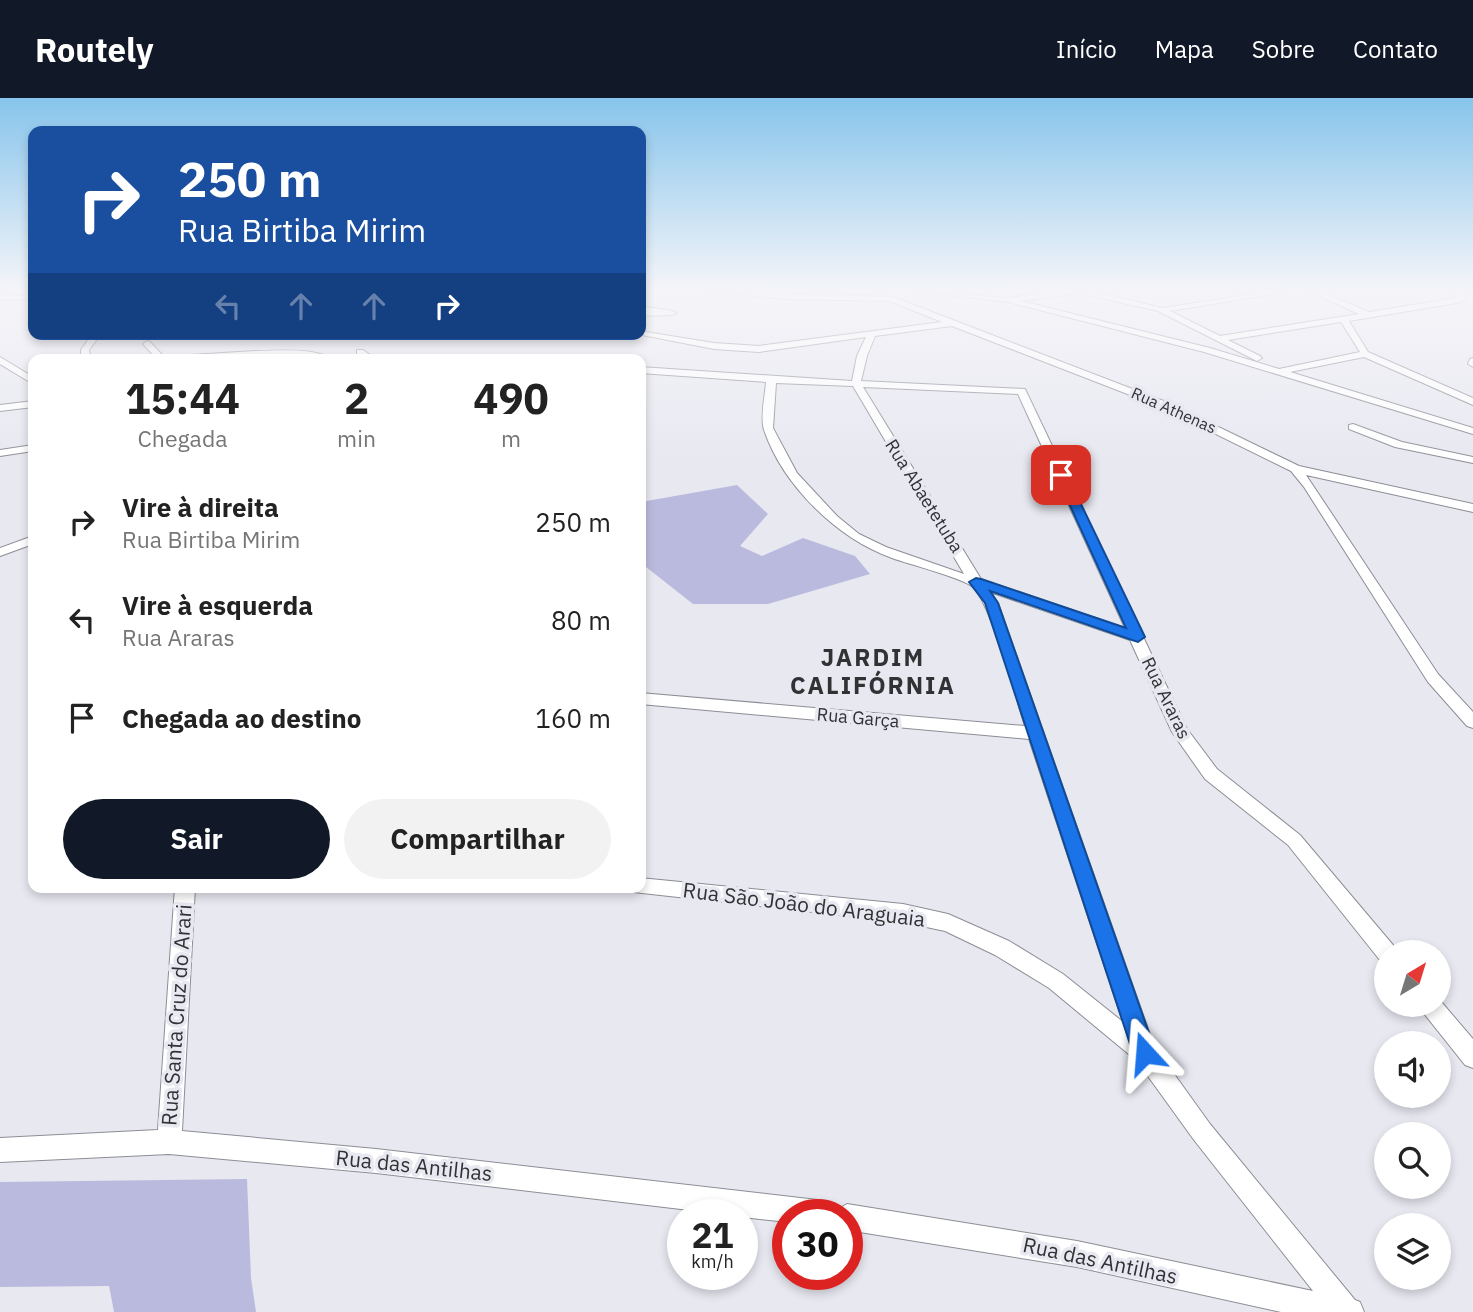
<!DOCTYPE html>
<html lang="pt">
<head>
<meta charset="utf-8">
<style>
  :root { --surface:#fff; --page:#f2f2f2; --text:#222; --muted:#767676; --accent:#111827 }
  body { margin:0; font-family:"IBM Plex Sans",sans-serif; background:var(--page); color:var(--text); height:100vh; display:flex; flex-direction:column; font-size:26px; white-space:nowrap }
  * { box-sizing:border-box; margin:0 }
  p { font-size:23px; color:var(--muted) }
  .icon { flex:none; width:38px; height:38px; fill:none; stroke:currentColor; stroke-width:2; stroke-linecap:round; stroke-linejoin:round }
  .map { position:relative; flex:1; overflow:hidden }
  .sheet { position:absolute; left:28px; top:256px; width:618px; height:539px; display:flex; flex-direction:column; background:var(--surface); border-radius:14px; box-shadow:0 4px 10px #0003 }
  .sheet>* { flex:none }
  .banner { position:absolute; left:28px; top:28px; width:618px; height:214px; border-radius:14px; box-shadow:0 4px 10px #0003; background:#1a4fa0; color:#fff; overflow:hidden }
  .needle { width:46px; rotate:38deg }
  .tools { position:absolute; left:1374px; top:842px; display:grid; gap:14px }
  .tools a { display:grid; place-items:center; width:77px; height:77px; border-radius:50%; background:var(--surface); box-shadow:0 4px 10px #0003; font-size:35px }
  .speed { position:absolute; left:667px; top:1101px; display:flex; gap:14px; font-size:35px; font-weight:700; text-align:center }
  .speed>* { display:grid; place-content:center; width:91px; height:91px; border-radius:50%; background:var(--surface); box-shadow:0 4px 10px #0003; line-height:1 }
  .speed small { font-size:18px; font-weight:400 }
  .speed .limit { border:10px solid #d22; background:#fff; color:#111 }
  .pin { position:absolute; display:grid; place-items:center; width:60px; height:60px; color:#fff; margin:-30px; border-radius:14px; box-shadow:0 4px 10px #0006 }
  .me { position:absolute; width:77px; margin:-38px; rotate:341deg; stroke-linejoin:round; filter:drop-shadow(0 0 5px #0008) }
  .turn { display:flex; align-items:center; gap:24px; height:147px; padding:0 35px; font-size:32px }
  .turn .icon { width:91px; height:91px; stroke-width:2.5 }
  .turn b { display:block; font-size:49px; line-height:60px }
  .lanes { display:flex; align-items:center; height:66px; padding:0 35px; background:#0003; justify-content:center; gap:35px; direction:ltr }
  .lanes .off { opacity:.35 }
  .eta { display:flex; justify-content:space-evenly; align-items:center; height:119px; text-align:center }
  .eta b { font-size:42px; font-weight:700; line-height:49px }
  .button { display:flex; gap:14px; margin-top:auto; padding:14px 35px }
  .button a { flex:1; height:80px; border-radius:42px; background:var(--accent); color:#fff; font-size:28px; font-weight:700; line-height:80px; text-align:center }
  .button a+a { background:var(--page); color:var(--text) }
  ul { padding:0; list-style:none }
  li { display:flex; align-items:center; gap:21px; height:98px; padding:0 35px }
  li div { flex:1 }
  li b { display:block; font-size:26px }
  li em { font-style:normal }
  header { display:flex; align-items:center; gap:42px; box-sizing:border-box; height:98px; padding:0 35px; background:var(--accent); color:#fff }
  header strong { font-size:33px }
  nav { display:flex; gap:38px; margin-inline-start:auto; font-size:24px }
  .map>svg:first-child { display:block }
  .green { fill:#babade }
  .lines { fill:none; stroke-linecap:round; stroke-linejoin:round }
  .minor-casing { stroke:#8c8d95; stroke-width:2 }
  .minor { fill:#fff; fill-rule:evenodd }
  .route { fill:#1a73e8; stroke:#114b97; stroke-width:2 }
  .labels { text-anchor:middle; stroke-width:7; stroke-linejoin:round; paint-order:stroke }
  .far-street-label { font-size:16px; fill:#323235; stroke:#e8e8f1 }
  .street-label { font-size:18px; fill:#323235; stroke:#e8e8f1 }
  .near-street-label { font-size:21px; fill:#323235; stroke:#e8e8f1 }
  .district-label { font-size:24px; font-weight:bold; letter-spacing:2px; fill:#323235; stroke:#e8e8f1 }
</style>
</head>
<body>
<header>
<strong>Routely</strong>
<nav><a>Início</a><a>Mapa</a><a>Sobre</a><a>Contato</a></nav>
</header>
<div class="map">
<svg width="1473" height="1214" viewBox="0 0 1473 1214">
  <rect width="100%" height="100%" fill="#e8e8f1"/>
  <path class="green" d="M737,387L768,416L740,448L762,458L803,440L855,458L870,476L768,506H693L641,465V404Z
    M247,1081L251,1180L256,1214H114L109,1188L0,1189V1084Z"/>
  <g class="lines">
    <g class="minor-casing">
      <path id="minor" d="M704,193L893,199L1169,305L1299,368L1473,406V414L1306,377L1438,576L1473,614V630L1467,628L1428,584L1304,389L1291,373L1161,309L952,228L875,238L867,258L861,283L1025,291L1187,631L1217,671L1300,737L1393,847L1396,854H1386V863L1379,861L1288,747L1205,681L1172,634L1130,542L990,494L998,505L1154,948L1210,1026L1355,1202L1360,1204L1364,1214H1281L1077,1169L847,1132V1116H788V1124L742,1119V1116H723L376,1075L169,1056L0,1064V1040L158,1032L175,789H195L182,1033L376,1051L826,1103L835,1107L837,1112L847,1106L1077,1143L1313,1193L1194,1042L1137,963L1049,890L995,857L945,833L903,824L633,794L631,789H640V780L903,806L948,816L1009,843L1063,876L1123,924L1029,641L640,606V595L1025,628C1016,600 991,506 973,489C963,480 908,466 892,460C838,441 783,388 764,332C760,319 765,298 766,284L640,275V269L852,283L857,258L866,239L759,254L714,251L637,236H640V233L714,245L759,248L942,224L889,203L787,201ZM776,285L853,288L964,476L886,449L859,436L837,418L797,375L773,330ZM863,289L1018,296L1125,530L981,481Z
        M916,193L1008,200L1058,193H1090L1163,210L1272,193H1292L1170,213L1220,238L1359,216L1308,193H1319L1369,214L1456,200L1452,193H1460L1466,199L1462,204L1349,223L1368,254L1473,300V307L1364,259L1290,274L1473,330V336L1204,254L1008,204ZM1080,195L1158,213L1257,263L1262,260L1260,258L1228,242L1341,224L1360,254L1279,271L1210,250L1021,203Z
        M0,197L33,198V202L0,201Z
        M640,208L672,213L676,215L672,217L640,218V214L646,213H640Z
        M92,236L100,237L89,252L91,261H81V252Z
        M147,243L150,244L166,261H157L143,246Z
        M357,252H363L376,261H365L357,256Z
        M255,253C279,253 311,249 332,261L279,258L174,261L191,257Z
        M0,259L33,279V286L0,266Z
        M1473,260V269L1468,266L1470,261Z
        M33,303V309L0,313V307Z
        M1353,326L1402,344L1473,359V365L1395,349L1349,331V327Z
        M33,347V353L0,358V352Z
        M33,438V446L0,458V450Z
        M1438,900L1473,941V970L1465,967L1422,913L1419,906H1438Z"/>
    </g>
    <use href="#minor" class="minor"/>
  </g>
  <linearGradient id="sky" x2="0" y2="1"><stop stop-color="#87c4eb"/><stop offset="0.53" stop-color="#f5f5f9"/><stop offset="1" stop-color="#f5f5f9" stop-opacity="0"/></linearGradient>
  <rect width="1473" height="363" fill="url(#sky)"/>
  <path class="route" d="M1061,374L1067,377L1145,539L1138,544L1132,542L990,493L998,505L1156,955L1153,963L1145,966L1137,963L1133,955L985,505L969,484L976,480L981,481L1126,530L1056,377Z"/>
  <g class="labels">
    <g class="far-street-label">
      <text transform="translate(1174 312) rotate(24)" y="6">Rua Athenas</text>
    </g>
    <g class="street-label">
      <text transform="translate(924 398) rotate(58)" y="6">Rua Abaetetuba</text>
      <text transform="translate(1166 600) rotate(64)" y="6">Rua Araras</text>
      <text transform="translate(858 620) rotate(5)" y="6">Rua Garça</text>
    </g>
    <g class="near-street-label">
      <text transform="translate(804 807) rotate(7)" y="7">Rua São João do Araguaia</text>
      <text transform="translate(177 917) rotate(-86)" y="7">Rua Santa Cruz do Arari</text>
      <text transform="translate(414 1068) rotate(6)" y="7">Rua das Antilhas</text>
      <text transform="translate(1100 1163) rotate(12)" y="7">Rua das Antilhas</text>
    </g>
    <g class="district-label">
      <text x="873" y="568">JARDIM<tspan x="873" dy="28">CALIFÓRNIA</tspan></text>
    </g>
  </g>
</svg>
<div class="tools">
<a><svg class="needle" viewBox="-14 -14 28 28"><path d="M0-13l5 13h-10z" fill="#e53935"/><path d="M0 13l5-13h-10z" fill="#767676"/></svg></a>
<a><svg class="icon" aria-label="sound" viewBox="0 0 24 24"><path d="M4 9h4l5-4v14l-5-4H4zM17 9q2 3 0 6"/></svg></a>
<a><svg class="icon" aria-label="search" viewBox="0 0 24 24"><circle cx="10" cy="10" r="6"/><path d="M15 15l6 6"/></svg></a>
<a><svg class="icon" aria-label="layers" viewBox="0 0 24 24"><path d="M12 4l9 5-9 5-9-5zM3 14l9 5 9-5"/></svg></a>
</div>
<div class="speed"><div>21<small>km/h</small></div><div class="limit">30</div></div>
<div class="pin" style="left:1061px;top:377px;background:#d93025"><svg class="icon" aria-label="arrive" viewBox="0 0 24 24"><path d="M6 21V4h12l-3 4 3 4H6"/></svg></div>
<svg class="me" style="left:1145px;top:955px" viewBox="-20 -20 40 40"><path d="M0-17L14 15 0 8-14 15z" fill="#1a73e8" stroke="#fff" stroke-width="4"/></svg>
<div class="banner">
<div class="turn"><svg class="icon" aria-label="right" viewBox="0 0 24 24"><path d="M7 20v-9h11M14 6l5 5-5 5"/></svg><div><b>250 m</b>Rua Birtiba Mirim</div></div>
<div class="lanes"><svg class="icon off" aria-label="left" viewBox="0 0 24 24"><path d="M17 20v-9H6M10 6l-5 5 5 5"/></svg><svg class="icon off" aria-label="ahead" viewBox="0 0 24 24"><path d="M12 20V5M6 11l6-6 6 6"/></svg><svg class="icon off" aria-label="ahead" viewBox="0 0 24 24"><path d="M12 20V5M6 11l6-6 6 6"/></svg><svg class="icon" aria-label="right" viewBox="0 0 24 24"><path d="M7 20v-9h11M14 6l5 5-5 5"/></svg></div>
</div>
<section class="sheet">
<div class="eta">
<div><b>15:44</b><p>Chegada</p></div>
<div><b>2</b><p>min</p></div>
<div><b>490</b><p>m</p></div>
</div>
<ul>
<li><svg class="icon" aria-label="right" viewBox="0 0 24 24"><path d="M7 20v-9h11M14 6l5 5-5 5"/></svg><div><b>Vire à direita</b><p>Rua Birtiba Mirim</p></div><em>250 m</em></li>
<li><svg class="icon" aria-label="left" viewBox="0 0 24 24"><path d="M17 20v-9H6M10 6l-5 5 5 5"/></svg><div><b>Vire à esquerda</b><p>Rua Araras</p></div><em>80 m</em></li>
<li><svg class="icon" aria-label="arrive" viewBox="0 0 24 24"><path d="M6 21V4h12l-3 4 3 4H6"/></svg><div><b>Chegada ao destino</b></div><em>160 m</em></li>
</ul>
<div class="button"><a>Sair</a><a>Compartilhar</a></div>
</section>
</div>
</body>
</html>
